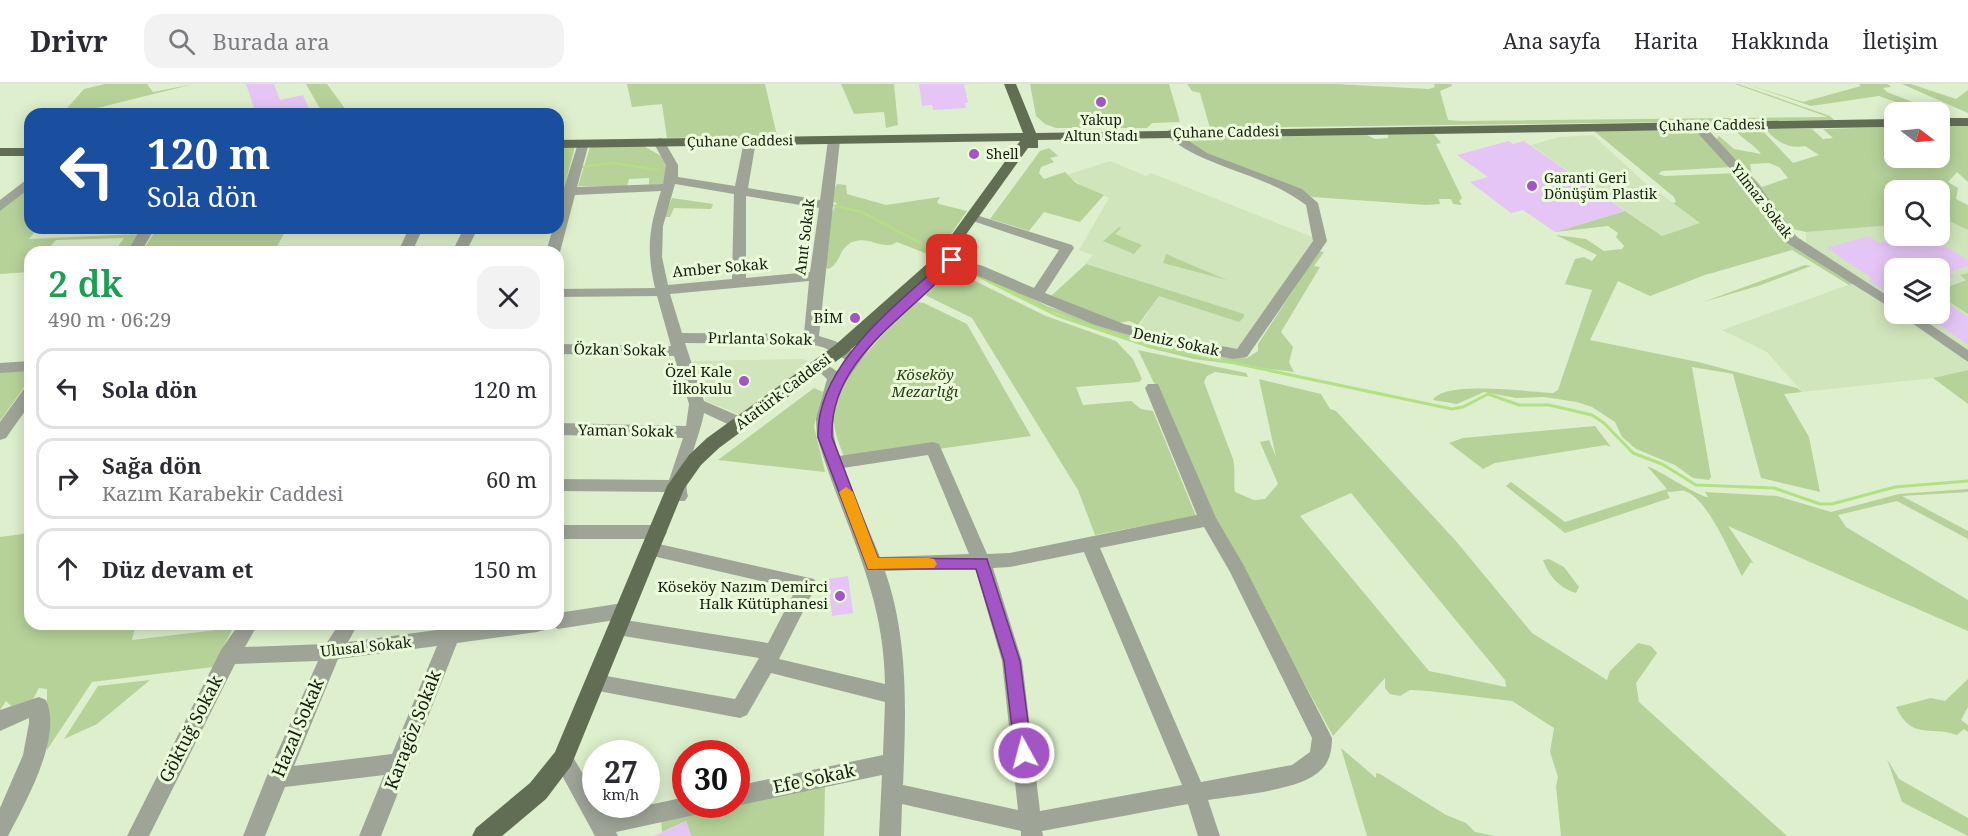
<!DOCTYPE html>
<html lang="tr">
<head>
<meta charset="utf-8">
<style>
  :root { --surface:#fff; --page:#f2f2f3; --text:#2b2b33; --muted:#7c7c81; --line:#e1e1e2 }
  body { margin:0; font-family:"Noto Serif",serif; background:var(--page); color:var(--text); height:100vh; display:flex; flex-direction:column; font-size:22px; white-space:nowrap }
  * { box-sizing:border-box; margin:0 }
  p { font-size:20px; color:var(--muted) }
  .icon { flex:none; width:33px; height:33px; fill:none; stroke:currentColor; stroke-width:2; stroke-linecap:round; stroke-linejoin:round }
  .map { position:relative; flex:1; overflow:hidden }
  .details { position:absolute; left:24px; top:162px; width:540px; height:384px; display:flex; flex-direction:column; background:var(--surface); border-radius:18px; box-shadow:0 3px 15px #0003 }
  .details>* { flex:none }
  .banner { position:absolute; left:24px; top:24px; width:540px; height:126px; border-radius:18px; box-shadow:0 3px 15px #0003; background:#1a4fa0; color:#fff; overflow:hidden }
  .needle { width:39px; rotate:106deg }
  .tools { position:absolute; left:1884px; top:18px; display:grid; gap:12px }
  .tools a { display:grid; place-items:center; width:66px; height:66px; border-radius:12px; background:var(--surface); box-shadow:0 3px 15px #0003; font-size:30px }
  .speed { position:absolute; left:582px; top:656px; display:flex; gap:12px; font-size:30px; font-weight:700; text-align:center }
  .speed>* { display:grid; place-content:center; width:78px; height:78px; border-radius:50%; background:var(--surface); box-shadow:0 3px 15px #0003; line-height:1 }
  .speed small { font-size:15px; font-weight:400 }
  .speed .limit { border:9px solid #d22; background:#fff; color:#111 }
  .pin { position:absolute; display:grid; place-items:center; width:51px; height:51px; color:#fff; margin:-26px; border-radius:12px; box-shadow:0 3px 9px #0006 }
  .me { position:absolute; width:66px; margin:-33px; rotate:353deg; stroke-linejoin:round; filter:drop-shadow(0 0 4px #0008) }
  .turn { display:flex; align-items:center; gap:21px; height:126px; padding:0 24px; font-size:27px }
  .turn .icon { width:78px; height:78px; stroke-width:2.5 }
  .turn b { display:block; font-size:42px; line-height:51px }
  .round { display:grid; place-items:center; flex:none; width:63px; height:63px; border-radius:18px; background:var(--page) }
  .overview { display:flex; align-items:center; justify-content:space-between; height:102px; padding:0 24px }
  h1 { font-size:36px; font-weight:600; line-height:45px; color:#1e9e55 }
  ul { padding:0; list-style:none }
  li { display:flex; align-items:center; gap:18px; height:81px; margin:0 12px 9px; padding:0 12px; border:3px solid var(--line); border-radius:18px }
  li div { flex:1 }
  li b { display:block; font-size:22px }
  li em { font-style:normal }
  header { display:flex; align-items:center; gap:36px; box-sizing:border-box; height:84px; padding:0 30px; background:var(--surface); border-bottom:2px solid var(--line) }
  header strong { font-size:28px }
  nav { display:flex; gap:33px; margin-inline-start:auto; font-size:21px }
  .search { width:420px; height:54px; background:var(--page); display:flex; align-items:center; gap:15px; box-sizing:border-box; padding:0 21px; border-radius:18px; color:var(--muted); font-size:22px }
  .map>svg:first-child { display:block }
  .built { fill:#d0e5bc }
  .green { fill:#b6d299; fill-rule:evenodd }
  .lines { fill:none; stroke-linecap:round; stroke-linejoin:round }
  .stream-far1 { stroke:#b4e085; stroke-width:2 }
  .stream { stroke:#b4e085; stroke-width:3 }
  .building { fill:#e5c5f6 }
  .minor { fill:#9ea597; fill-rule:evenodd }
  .major { fill:#616e54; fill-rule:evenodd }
  .route { fill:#a355c6; stroke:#6a3781; stroke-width:1.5 }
  .slow { fill:#f59e0b }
  .poi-dot { fill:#a355c6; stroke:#eafcd9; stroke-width:2 }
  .labels { text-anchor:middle; stroke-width:6; stroke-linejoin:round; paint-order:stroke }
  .far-poi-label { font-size:14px; fill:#161c0f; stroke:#eafcd9; text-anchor:start }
  .far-street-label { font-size:14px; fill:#161c0f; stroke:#eafcd9 }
  .street-label { font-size:15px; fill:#161c0f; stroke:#eafcd9 }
  .poi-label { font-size:15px; fill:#161c0f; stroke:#eafcd9; text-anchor:end }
  .park-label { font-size:15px; font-style:italic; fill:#2a3b16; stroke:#eafcd9 }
  .near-street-label { font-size:18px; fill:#161c0f; stroke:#eafcd9 }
</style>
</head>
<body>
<header>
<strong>Drivr</strong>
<div class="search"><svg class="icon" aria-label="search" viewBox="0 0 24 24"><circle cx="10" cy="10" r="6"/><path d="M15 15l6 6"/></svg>Burada ara</div>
<nav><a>Ana sayfa</a><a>Harita</a><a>Hakkında</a><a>İletişim</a></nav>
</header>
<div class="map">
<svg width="1968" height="752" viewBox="0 0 1968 752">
  <rect width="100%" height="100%" fill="#ddefcc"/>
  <path class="built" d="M1593,51L1644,98L1701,139L1662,152L1531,61L1559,53Z
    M1110,77L1146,92L1151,89L1315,154L1236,267L1136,247L1158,212L1082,184L1093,171L1079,166L1109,114L1081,101L1067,91Z
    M1949,137L1968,146V189L1961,191L1967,195L1940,206V184H1894V218L1806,161V148L1894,141V152H1940V138Z
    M1854,199L1894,226V230H1900L1953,267L1968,279V286L1933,294L1802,308L1767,268L1722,246Z
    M1940,212L1968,230V269L1911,230H1940Z
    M803,275L811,279L743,332L706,317L693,277Z"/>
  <path class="green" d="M105,0H147L153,8L194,0L73,30H62L84,5Z
    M306,0H327L349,30H323Z
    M627,0H765L777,52L667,54L662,20L632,23Z
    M841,0H894L898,41L886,44L884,28L854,30Z
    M1030,0H1169L1180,38L1152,39L1147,44H1056L1045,40L1036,32Z
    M1187,0H1336L1429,5L1435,3L1434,0H1451L1452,2L1440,7L1448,36L1461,37L1828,33L1735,0H1738L1830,32L1834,36L1210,44L1200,9L1192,7Z
    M1746,0L1803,18L1861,2L1859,0H1888L1891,3L1883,4L1887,8L1938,28H1923L1879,12L1811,22Z
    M1902,0H1911L1956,15L1968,6V29Z
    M1940,42H1968V98L1957,88L1948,98L1958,104L1956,115L1968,121V146L1949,137L1940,138V106H1894V141L1806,148L1788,144L1715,57L1719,52L1734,65L1761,70C1754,60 1743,56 1734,45H1761L1793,79L1819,71L1805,62C1790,65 1775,58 1766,45H1812L1823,55L1833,54L1823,45L1894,43V74H1940ZM1769,79L1779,83L1788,94L1762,103L1752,92L1750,80Z
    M1594,47H1696L1731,83L1662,87L1658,90L1665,92L1739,89L1784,152L1854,199L1849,201L1792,166L1705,191L1650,212L1618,197L1590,256L1698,278L1797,304L1802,308L1784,310L1809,353L1820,408L1761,394L1733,290L1728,289L1692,283L1711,393L1709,396L1693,394L1675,381L1636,365L1622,353L1615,338L1592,323L1577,318L1544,313L1516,314L1484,308L1457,320L1433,316C1444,296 1530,308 1553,309L1558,306L1592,206L1565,200L1575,175L1584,173L1592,177L1597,171L1556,151L1586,155L1604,167L1622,165L1624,162L1616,153L1618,149L1608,142L1555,148L1625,127L1662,152L1700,139L1673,119L1676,118L1674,113Z
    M1388,50H1434L1441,59L1436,60L1462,114L1459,117L1462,121L1453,120L1451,115H1439L1440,120L1426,121L1313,113L1201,69L1186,56L1196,54L1367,51L1375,55L1388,54Z
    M642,61L663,73L667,80L663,100L649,101V94L629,95L627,102H578L590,63Z
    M575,62L564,105L558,106V63Z
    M1049,64L1058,72L1050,74L1054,78L1041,83L1039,89L1044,95L1065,88L1076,99L1104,111L1080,138L1044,128L1029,147L990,135L1040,67Z
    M837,100L846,101L847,110L886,121L940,113L937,118L939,120L967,127L935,173L897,158C884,167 871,153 856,157C839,160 841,181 828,185L825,183L831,130L837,119L828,117Z
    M30,101V144H38L29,155L138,150L127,168H114L124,154L56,156L45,168H30V188L0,190V126Z
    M672,114L713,120L711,125L674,124L670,133H664Z
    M1119,143L1121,144L1115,150L1142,161L1134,170L1103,157Z
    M157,144H287L274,168H142Z
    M1319,167L1324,168L1314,182L1320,183L1281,248L1293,263L1289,278L1294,288L1194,275L1149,264L1043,224L973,190L974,186L1047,222L1135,253L1247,274L1258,267V260Z
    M1166,170L1227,196L1163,179Z
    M1086,180L1244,230V233L1239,238L1159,212L1135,245L1138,241L1129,237L1119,239L1051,212Z
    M1805,181L1811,182L1758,202L1703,218Z
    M953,186L1046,232L1116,257L1133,275L1142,295L1139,298L1076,303L1083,321L1131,317L1141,325L1153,327L1196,432L1095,451L1078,406L972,234L925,211Z
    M1968,189V230L1940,212V206L1966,196L1960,191Z
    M917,218L924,219L967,240L1031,352L846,378C841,364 833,348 834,333C838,290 887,246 917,218Z
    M1138,266L1246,289L1248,293L1215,288L1207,292L1204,298L1233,375C1236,387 1233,396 1235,408L1254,416L1265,415L1278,400L1260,358L1269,356L1276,373L1259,295L1321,310L1330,325L1336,327L1455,456L1532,549L1607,596L1610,587L1638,559L1651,562L1657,569L1636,599L1639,618L1787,752H1561L1556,702L1558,693L1550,668L1554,644L1512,617L1428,607L1410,606L1400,612L1390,610L1385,604V594L1333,652L1215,435L1160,305L1154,299ZM1351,409L1505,596L1506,603L1429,587L1300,432Z
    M30,278V295L0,337V280Z
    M1968,286V320L1933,294Z
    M814,304L823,308L814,342L825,388L718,376Z
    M1595,342L1611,363L1606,361L1495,379L1483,385L1449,359L1463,354Z
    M1647,382C1668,391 1685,405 1706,413H1708L1705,408L1777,412L1831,428L1899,410L1968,405V408L1902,412L1968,447V455L1897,417L1838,431L1846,443L1968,516V547L1728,442L1754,480L1751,478L1742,492C1730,470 1709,416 1685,407C1680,406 1673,408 1667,408L1670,414L1565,449L1506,402L1511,398L1565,438L1667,405Z
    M30,449V540H136L132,556L233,544L213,583L92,598L47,666V605L39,604L32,617L14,625L6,617L0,626V453Z
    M1549,475L1564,483L1579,503L1576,509C1559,504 1549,492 1543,476Z
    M1968,595V623L1961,636L1968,641V648L1964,645L1957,651C1929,641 1912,657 1896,623L1931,614L1945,617Z
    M150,596L97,640L64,655L98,602Z
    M1341,664L1376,694V689L1380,690L1446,731L1466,739L1475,748L1495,752H1367Z
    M1887,675L1899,695L1968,734V752L1902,718Z
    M825,701L824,752H691L686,737L662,748L661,736Z"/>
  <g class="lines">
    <path class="stream-far1" d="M582,83L614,79L658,86
      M832,121L862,128L935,167
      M972,189L991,199"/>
    <path class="stream" d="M988,197L1056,231L1139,259L1452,325L1463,323L1488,310L1519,321H1549L1592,331L1604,339L1633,369L1662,380L1696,401L1774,404L1820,420H1832L1895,403L1968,397"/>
  </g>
  <path class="building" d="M246,0H274L280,16L303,11L311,30H256Z
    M919,0H964L968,19H965L966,24L933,26L932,21L922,22Z
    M1509,57L1513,60L1524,57L1625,127L1555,148L1523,126L1511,129L1470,98L1488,93L1457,71Z
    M1869,152L1879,159L1905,152H1929L1968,176V182L1949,188L1955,192L1940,196V184H1894V209L1890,211L1868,196L1873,195L1827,164Z
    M1940,214L1968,233V261L1923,230H1940Z
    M848,492L853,529L832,532L828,495Z
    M686,737L691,752H654Z"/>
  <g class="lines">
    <path class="minor" d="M1697,37L1701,38L1757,99L1797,153L1894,216V226L1787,159L1749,105L1693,44V38Z
      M1171,45L1207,69L1302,105L1318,119L1327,157L1247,273L1233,275L1156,259L1095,241L935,174L942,170L983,182L1034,204L1059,166L964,134L971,130L976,131L1072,161L1074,164L1045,209L1124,240L1175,253L1237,265L1313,157L1306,121C1263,88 1208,86 1167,52L1165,49Z
      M834,52L840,56L819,252L835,257L852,267L865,250H875L877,253C849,297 821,315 839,372L933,358L939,360L987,470L1010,469L1197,431L1145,304L1148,300H1158L1216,434L1243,480L1332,654C1332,665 1330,677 1322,685C1302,707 1237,711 1208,716L1220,752H1198L1188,720L1042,747L1043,752H1021V747L902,720L901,752H879L882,691L736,722L731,720H736V702L883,671L885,618L771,589L747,631L740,634L588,605L585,599L588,593L595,590L735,615L759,574L617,551L610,549L608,543L615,536L558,545L550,540H558V529L623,519L630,522L632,527L630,532L619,535L768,559L796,505L644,470L641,465L644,460L650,458L814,495L817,500L779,575L885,600C884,504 843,441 817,353L816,334L827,295L812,281L820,276L838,288L846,276L825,264L811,260L685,259L704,317L748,336L750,340L748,344H736L704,329C700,353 681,391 688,412L685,417H673L669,408L558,407V395L669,396L683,354L558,351V339L686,342L689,320L674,272L558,270V260L671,262L657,212L558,213V205L655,204C646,165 649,145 661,107L575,111L560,168L558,171V168H546L553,144H558V126L562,112H558V104H564L579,56L589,59L577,103L663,100L666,81L653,58L659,54L663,55L678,81V93L735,102L744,57L750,53L756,57L748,104L820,116L828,56ZM675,100L734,110L732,195L668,201L662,173L663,142ZM746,112L819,124L810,188L746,194ZM809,197L804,250L682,249L670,210ZM928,371L969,470L880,473L843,384ZM1204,443L1230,488L1312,654L1310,668L1292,681L1201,698L1100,464ZM1084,468L1182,701L1040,727L1022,577L993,484L1010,483ZM975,484L1002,577L1018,726L903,701C906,629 909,556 885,487Z
      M30,93V104L0,127V116Z
      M141,144H155L141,168H127Z
      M409,144H423L412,168H398Z
      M464,144H478L466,168H452Z
      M1899,230H1915L1968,266V278Z
      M30,277V287L0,289V279Z
      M30,304V320L6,354L0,356V338L24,305Z
      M558,441H658L664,443L667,448L664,453L658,455H558Z
      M239,540H258L245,563L326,560L339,540H358L348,558L444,545L446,540H546L544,546L537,548L457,559L381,752H359L384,691L285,703L265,752H243L266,694L318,577L235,580L149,752H127L221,566ZM437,562L392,670L294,682L338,575Z
      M39,613L46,616C63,653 25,719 8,752H0V724L23,671L29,639V634L0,647V626Z
      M563,666L570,668L596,712V720H600L606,730L686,713V720H710L707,727L699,730L616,748L618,752H595L553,675L556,668Z"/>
    <path class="major" d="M1004,0H1016L1036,49L1894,35V43L1038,56V64H1028L947,177L846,270L719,364L701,381L684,405L571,682L546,715L502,752H472L476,744L530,699L555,668L667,402L689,371L707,354L834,262L937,171L1020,57L558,64V56L1023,49Z
      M1940,34H1968V42H1940Z
      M0,64H30V72H0Z"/>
  </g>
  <path class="route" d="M948,174L958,176C913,231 829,272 832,353L878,474L987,475L1020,577L1032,669L1030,675L1024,677L1018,675L1015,669L1004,577L976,485H868L818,353C816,279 899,219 948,174Z"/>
  <path class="slow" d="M846,403L853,408L878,474H929L934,475L937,480L934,484L868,485L839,408Z"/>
  <g class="poi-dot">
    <circle cx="1101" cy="18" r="6"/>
    <circle cx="974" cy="70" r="6"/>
    <circle cx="1532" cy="102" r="6"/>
    <circle cx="855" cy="234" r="6"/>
    <circle cx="744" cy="297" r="6"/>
    <circle cx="840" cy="512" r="6"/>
  </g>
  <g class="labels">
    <g class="far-poi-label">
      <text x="1101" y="41" text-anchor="middle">Yakup<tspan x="1101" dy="16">Altun Stadı</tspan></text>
      <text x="986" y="75">Shell</text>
      <text x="1544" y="99">Garanti Geri<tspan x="1544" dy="16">Dönüşüm Plastik</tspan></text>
    </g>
    <g class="far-street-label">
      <text transform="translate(1712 41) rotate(-1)" y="5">Çuhane Caddesi</text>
      <text transform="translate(1226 48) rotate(-1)" y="5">Çuhane Caddesi</text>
      <text transform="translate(740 57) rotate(-1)" y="5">Çuhane Caddesi</text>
      <text transform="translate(1762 117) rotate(52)" y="5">Yılmaz Sokak</text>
    </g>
    <g class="street-label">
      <text transform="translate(805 153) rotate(-83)" y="5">Anıt Sokak</text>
      <text transform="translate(720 184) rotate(-5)" y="5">Amber Sokak</text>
      <text transform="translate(760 255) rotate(1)" y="5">Pırlanta Sokak</text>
      <text transform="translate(1176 258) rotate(12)" y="5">Deniz Sokak</text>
      <text transform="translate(620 266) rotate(1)" y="5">Özkan Sokak</text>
      <text transform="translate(783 308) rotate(-37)" y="5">Atatürk Caddesi</text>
      <text transform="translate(626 347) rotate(1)" y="5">Yaman Sokak</text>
      <text transform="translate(366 563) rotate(-6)" y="5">Ulusal Sokak</text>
    </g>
    <g class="poi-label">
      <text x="843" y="239">BİM</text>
      <text x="732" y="293">Özel Kale<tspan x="732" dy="17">İlkokulu</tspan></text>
      <text x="828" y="508">Köseköy Nazım Demirci<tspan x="828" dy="17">Halk Kütüphanesi</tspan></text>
    </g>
    <g class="park-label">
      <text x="925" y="296">Köseköy<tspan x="925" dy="17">Mezarlığı</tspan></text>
    </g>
    <g class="near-street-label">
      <text transform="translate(298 644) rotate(-67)" y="6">Hazal Sokak</text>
      <text transform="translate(191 645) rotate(-63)" y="6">Göktuğ Sokak</text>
      <text transform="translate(413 646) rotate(-69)" y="6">Karagöz Sokak</text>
      <text transform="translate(814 695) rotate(-12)" y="6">Efe Sokak</text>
    </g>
  </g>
</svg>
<div class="tools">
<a><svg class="needle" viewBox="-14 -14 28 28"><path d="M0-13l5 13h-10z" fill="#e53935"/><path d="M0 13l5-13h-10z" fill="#7c7c81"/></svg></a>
<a><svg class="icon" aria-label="search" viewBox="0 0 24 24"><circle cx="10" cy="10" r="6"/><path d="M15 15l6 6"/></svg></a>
<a><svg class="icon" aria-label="layers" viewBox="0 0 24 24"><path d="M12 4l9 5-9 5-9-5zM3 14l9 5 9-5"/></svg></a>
</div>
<div class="speed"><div>27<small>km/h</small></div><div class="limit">30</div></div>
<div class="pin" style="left:952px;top:176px;background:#d93025"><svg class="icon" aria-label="arrive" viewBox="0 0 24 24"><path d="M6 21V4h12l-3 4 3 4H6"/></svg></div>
<svg class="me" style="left:1024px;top:669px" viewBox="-20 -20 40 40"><circle r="17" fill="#a355c6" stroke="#fff" stroke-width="3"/><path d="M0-11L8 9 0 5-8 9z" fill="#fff"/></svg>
<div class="banner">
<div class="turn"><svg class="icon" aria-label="left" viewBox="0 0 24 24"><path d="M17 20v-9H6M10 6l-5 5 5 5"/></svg><div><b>120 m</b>Sola dön</div></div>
</div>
<section class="details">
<div class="overview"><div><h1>2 dk</h1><p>490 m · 06:29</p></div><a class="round"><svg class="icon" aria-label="close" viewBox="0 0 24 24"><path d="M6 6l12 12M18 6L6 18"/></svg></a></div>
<ul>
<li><svg class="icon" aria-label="left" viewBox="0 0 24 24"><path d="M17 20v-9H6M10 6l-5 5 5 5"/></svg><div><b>Sola dön</b></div><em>120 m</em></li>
<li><svg class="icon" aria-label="right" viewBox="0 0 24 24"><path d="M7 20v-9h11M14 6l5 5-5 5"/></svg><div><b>Sağa dön</b><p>Kazım Karabekir Caddesi</p></div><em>60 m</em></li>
<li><svg class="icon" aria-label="ahead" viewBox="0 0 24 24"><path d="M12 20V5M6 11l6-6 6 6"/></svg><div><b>Düz devam et</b></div><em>150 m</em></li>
</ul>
</section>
</div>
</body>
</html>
